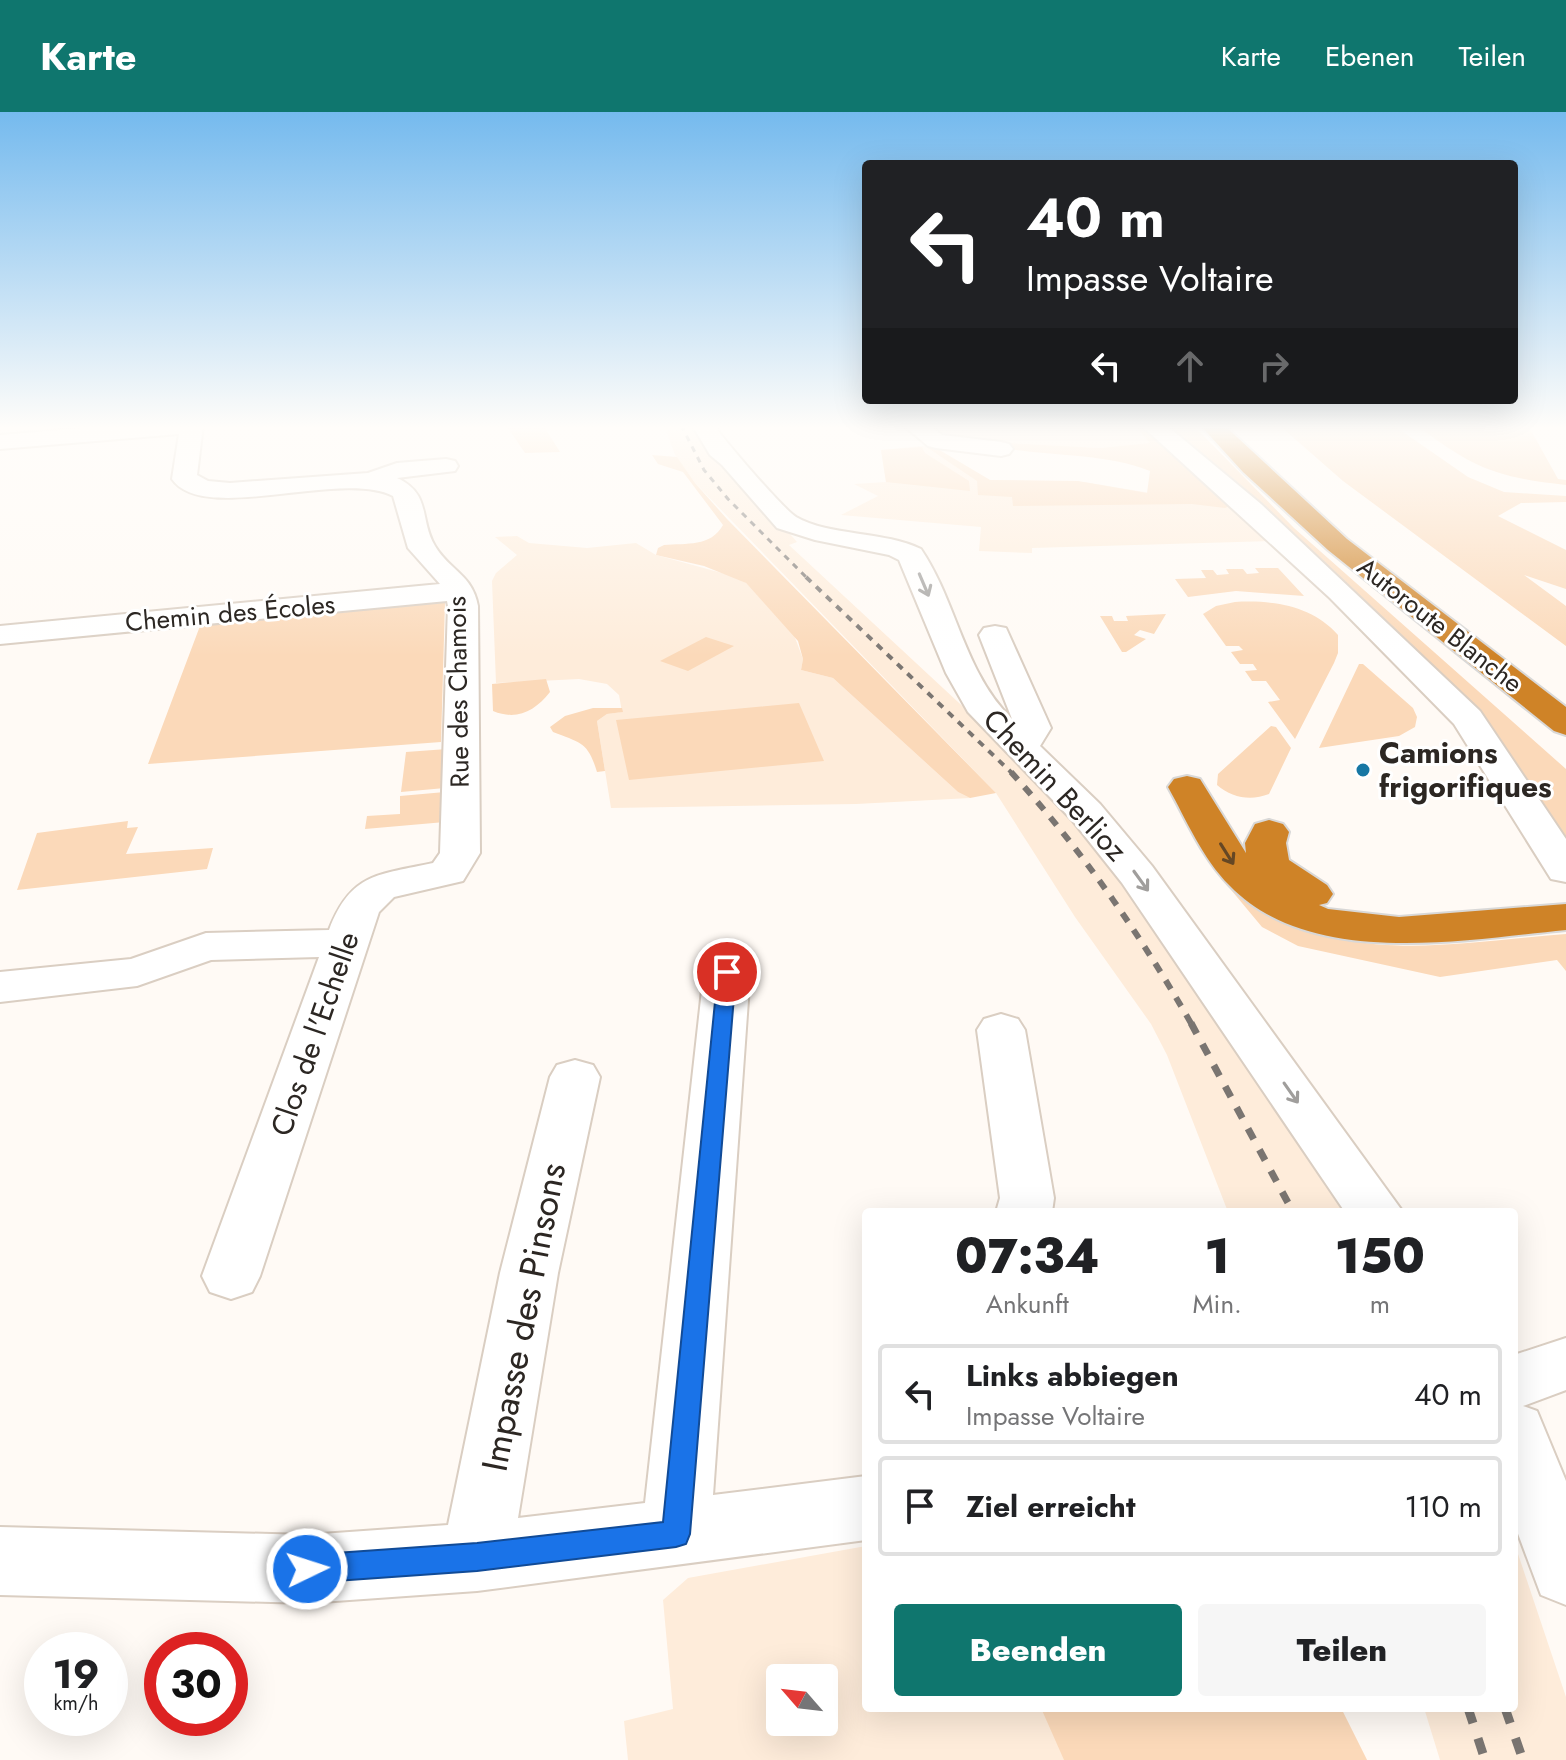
<!DOCTYPE html>
<html lang="de">
<head>
<meta charset="utf-8">
<style>
  :root { --surface:#fff; --page:#f6f6f6; --text:#202124; --muted:#757577; --line:#e0e0e0; --accent:#0f766e }
  body { margin:0; font-family:Jost,sans-serif; background:var(--page); color:var(--text); height:100vh; display:flex; flex-direction:column; font-size:30px; white-space:nowrap }
  * { box-sizing:border-box; margin:0 }
  p { font-size:26px; color:var(--muted) }
  .icon { flex:none; width:44px; height:44px; fill:none; stroke:currentColor; stroke-width:2; stroke-linecap:round; stroke-linejoin:round }
  .map { position:relative; flex:1; overflow:hidden }
  .details { position:absolute; left:862px; top:1096px; width:656px; height:504px; display:flex; flex-direction:column; background:var(--surface); border-radius:8px; box-shadow:0 8px 32px #0002 }
  .details>* { flex:none }
  .banner { position:absolute; left:862px; top:48px; width:656px; height:244px; border-radius:8px; box-shadow:0 8px 32px #0002; background:#202124; color:#fff; overflow:hidden }
  .needle { width:52px; rotate:298deg }
  .buttons { position:absolute; left:766px; top:1552px; display:grid; gap:16px }
  .buttons a { display:grid; place-items:center; width:72px; height:72px; border-radius:8px; background:var(--surface); box-shadow:0 8px 32px #0002; font-size:40px }
  .speed { position:absolute; left:24px; top:1520px; display:flex; gap:16px; font-size:40px; font-weight:700; text-align:center }
  .speed>* { display:grid; place-content:center; width:104px; height:104px; border-radius:50%; background:var(--surface); box-shadow:0 8px 32px #0002; line-height:1 }
  .speed small { font-size:20px; font-weight:400 }
  .speed .limit { border:12px solid #d22; background:#fff; color:#111 }
  .pin { position:absolute; display:grid; place-items:center; width:68px; height:68px; color:#fff; margin:-34px; border:4px solid #fff; border-radius:50%; box-shadow:0 2px 8px #0007 }
  .me { position:absolute; width:88px; margin:-44px; rotate:86deg; stroke-linejoin:round; filter:drop-shadow(0 0 6px #0008) }
  .turn { display:flex; align-items:center; gap:28px; height:168px; padding:0 32px; font-size:36px }
  .turn .icon { width:104px; height:104px; stroke-width:2.5 }
  .turn b { display:block; font-size:56px; line-height:68px }
  .lanes { display:flex; align-items:center; height:76px; padding:0 32px; background:#0003; justify-content:center; gap:40px; direction:ltr }
  .lanes .off { opacity:.35 }
  .eta { display:flex; justify-content:space-evenly; align-items:center; height:136px; text-align:center }
  .eta b { font-size:48px; font-weight:800; line-height:56px }
  .action { display:flex; gap:16px; margin-top:auto; padding:16px 32px }
  .action a { flex:1; height:92px; border-radius:8px; background:var(--accent); color:#fff; font-size:32px; font-weight:800; line-height:92px; text-align:center }
  .action a+a { background:var(--page); color:var(--text) }
  ul { padding:0; list-style:none }
  li { display:flex; align-items:center; gap:24px; height:100px; margin:0 16px 12px; padding:0 16px; border:4px solid var(--line); border-radius:8px }
  li div { flex:1 }
  li b { display:block; font-size:30px }
  li em { font-style:normal }
  header { display:flex; align-items:center; gap:48px; box-sizing:border-box; height:112px; padding:0 40px; background:var(--accent); color:#fff }
  header strong { font-size:38px }
  nav { display:flex; gap:44px; margin-inline-start:auto; font-size:28px }
  .map>svg:first-child { display:block }
  .built { fill:#feecda; fill-rule:evenodd }
  .green { fill:#fbd9b9 }
  .lines { fill:none; stroke-linecap:round; stroke-linejoin:round }
  .minor-casing { stroke:#dacec2; stroke-width:4 }
  .highway-casing { stroke:#d9d8d7; stroke-width:4 }
  .minor { fill:#fff; fill-rule:evenodd }
  .highway { fill:#cf8327; fill-rule:evenodd }
  .rail-far4 { stroke:#7a7571; stroke-width:3; stroke-dasharray:6 6; stroke-linecap:butt }
  .rail-far3 { stroke:#7a7571; stroke-width:4; stroke-dasharray:7 7; stroke-linecap:butt }
  .rail-far2 { stroke:#7a7571; stroke-width:6; stroke-dasharray:10 10; stroke-linecap:butt }
  .rail-far1 { stroke:#7a7571; stroke-width:7; stroke-dasharray:12 12; stroke-linecap:butt }
  .rail { stroke:#7a7571; stroke-width:9; stroke-dasharray:16 16; stroke-linecap:butt }
  .oneway { stroke:#a09e9c }
  .oneway2 { stroke:#654724 }
  .route { fill:#1a73e8; stroke:#114b97; stroke-width:2 }
  .poi-dot { fill:#1777a4; stroke:#fff; stroke-width:3 }
  .labels { text-anchor:middle; stroke-width:6; stroke-linejoin:round; paint-order:stroke }
  .far-street-label { font-size:26px; fill:#2c2723; stroke:#fff }
  .poi-label { font-size:30px; font-weight:bold; fill:#2c2723; stroke:#fff; text-anchor:start }
  .street-label { font-size:30px; fill:#2c2723; stroke:#fff }
  .near-street-label { font-size:36px; fill:#2c2723; stroke:#fff }
</style>
</head>
<body>
<header>
<strong>Karte</strong>
<nav><a>Karte</a><a>Ebenen</a><a>Teilen</a></nav>
</header>
<div class="map">
<svg width="1566" height="1648" viewBox="0 0 1566 1648">
  <rect width="100%" height="100%" fill="#fffaf5"/>
  <path class="built" d="M664,313H696L797,430L789,433L986,616L1071,704L1116,760L1212,898L1343,1100H1228L1167,943L1151,912L1075,805L996,681L695,371L675,343Z
    M941,313H1134L1151,331L1100,336L989,330L946,326L935,316Z
    M931,333L990,368L1084,370L1235,395L1272,429L1032,436V441L979,439L981,415L841,403L878,384L854,372L886,370L881,338Z
    M517,424L529,431L587,436L636,431L656,443L733,464L746,471L794,523L803,547L801,558L833,566L958,680L970,686L856,692L611,696L597,609L607,602L622,600L619,583L607,572L579,567L496,571L492,469L496,461L517,443L495,425Z
    M1514,1430L1566,1585V1648H1440L1424,1596H1514Z
    M866,1434V1596H1341L1367,1648H628L624,1609L673,1597L663,1488L688,1466ZM780,1566H824V1610H780Z"/>
  <path class="green" d="M543,313L560,340L525,341L508,316Z
    M1134,313H1143L1234,392L1225,396L1192,392L1013,394L1012,385L978,383L977,369L928,336L931,333L990,368L1078,369L1147,381L1150,359C1099,339 1042,346 989,333V330L1100,336L1150,331Z
    M1160,313H1193L1294,416L1566,657V726L1497,622L1442,562L1338,466Z
    M1279,313H1393L1468,365L1504,380L1566,384V390L1521,391L1498,404L1566,438V477L1524,463L1566,494V534L1343,369Z
    M1416,313H1528L1558,367L1566,368V373C1494,365 1474,356 1416,313Z
    M922,335L925,341L969,369L970,379L886,370L881,338Z
    M652,343L677,345L695,371L727,407L996,681L970,686L958,680L833,566L801,558L803,547L798,529L746,471L704,454L656,443L658,436L664,433C686,431 711,435 723,413L683,360L658,352Z
    M1255,456H1278L1304,484L1236,479L1188,485L1175,467L1206,466L1201,458H1213L1217,463L1229,462L1226,457H1243L1247,462L1259,461Z
    M433,486L445,490L441,630L148,652L203,506Z
    M1235,490C1272,488 1312,493 1338,523V541L1334,551L1295,627L1268,590L1280,588L1266,569H1252L1245,559L1257,558L1253,552H1240L1231,540L1243,538L1239,534H1226L1203,502L1216,494Z
    M1166,502L1154,522L1140,518L1134,523L1146,527L1126,540H1122L1100,504H1112L1114,509H1128L1126,504Z
    M706,525L734,534L688,559L660,549Z
    M1359,552H1363L1413,596L1417,605L1415,615L1399,624L1319,636Z
    M546,567L550,580C535,599 517,609 493,599L492,572Z
    M799,591L824,649L629,668L616,608Z
    M593,596H622L623,600L607,602L597,609L605,659L597,660C588,630 581,631 553,620L550,615L565,604Z
    M1271,614L1276,615L1291,636L1269,682C1251,689 1232,686 1217,673L1218,662Z
    M447,637L445,676L401,680L406,640Z
    M445,680V710L365,717L367,704L400,702V684Z
    M128,709L127,716L138,715L126,742L213,736L207,757L17,778L37,721Z
    M1227,773C1336,858 1439,832 1566,822V859L1557,848L1440,865L1298,834L1262,815Z
    M1041,1596H1341L1367,1648H1064Z"/>
  <g class="lines">
    <g class="minor-casing">
      <path id="minor" d="M120,313H203L197,363L208,369L230,371L368,361L397,351L446,347L455,349L458,354L455,359L397,366C432,382 419,408 435,434C450,459 472,462 478,494L480,741L463,769L394,785L379,800L260,1164L252,1180L231,1187L210,1180L202,1164L319,845L211,848L137,874L0,890V860L131,847L206,821L329,818C351,760 379,763 433,751L440,741L448,494L447,489L0,532V514L440,472L408,436L393,384C342,357 203,413 172,367L179,322L0,337V323Z
        M692,313H714C724,328 782,396 796,405C828,424 884,419 921,437C957,490 964,561 1012,607L979,523L984,516L995,514L1006,516L1051,616L1040,634L1100,692L1152,754L1403,1100H1345L1122,771L1072,708L968,600L946,561L899,448L889,443L815,428L777,416L722,353L710,343Z
        M903,313H929L942,323L1001,330L1009,332L1013,337L1009,342L1001,344L936,336L928,334Z
        M1141,313H1166L1261,392L1480,599L1566,727V770L1551,767L1454,612L1330,486Z
        M727,846L743,850L750,860L713,1383L866,1364V1428L477,1479L307,1491L0,1483V1415L307,1423L448,1413L500,1161L550,965L557,953L575,948L593,953L600,965L558,1161L518,1406L645,1391L704,860L711,850Z
        M1001,902L1018,907L1025,918L1054,1086L1052,1100H996L1000,1086L977,918L984,907Z
        M1566,1226V1278L1523,1294L1537,1299L1566,1369V1493L1541,1483L1514,1411V1243Z"/>
    </g>
    <g class="highway-casing">
      <path id="highway" d="M1200,313H1224L1347,427L1566,595V623L1554,619L1328,438L1243,360Z
        M1187,664L1200,667L1246,741L1245,731L1255,712L1269,708L1283,712L1289,720L1286,731L1289,748L1327,773L1333,782L1327,791L1319,793L1328,797L1399,805L1566,792V818C1463,828 1311,857 1230,774C1202,746 1187,709 1168,675L1174,667Z"/>
    </g>
    <use href="#minor" class="minor"/>
    <use href="#highway" class="highway"/>
    <path class="rail-far4" d="M681,313L704,358L728,387L808,467"/>
    <path class="rail-far3" d="M806,465L1013,662"/>
    <path class="rail-far2" d="M1011,660C1082,738 1140,822 1192,913"/>
    <path class="rail-far1" d="M1191,911L1293,1100"/>
    <path class="rail" d="M1468,1596L1485,1648
      M1505,1596L1523,1648"/>
  </g>
  <defs><path id="oneway-shaft" d="M-6 0H5M1.5-3L5.5 0L1.5 3" fill="none" stroke-width="1.6" stroke-linecap="round" stroke-linejoin="round" transform="scale(2)"/></defs>
  <g class="oneway">
    <use href="#oneway-shaft" transform="translate(924 473) rotate(67)"/>
    <use href="#oneway-shaft" transform="translate(1141 769) rotate(54)"/>
    <use href="#oneway-shaft" transform="translate(1291 981) rotate(55)"/>
  </g>
  <use class="oneway2" href="#oneway-shaft" transform="translate(1227 742) rotate(58)"/>
  <linearGradient id="sky" x2="0" y2="1"><stop stop-color="#75baee"/><stop offset="0.58" stop-color="#fffdfa"/><stop offset="1" stop-color="#fffdfa" stop-opacity="0"/></linearGradient>
  <rect width="1566" height="544" fill="url(#sky)"/>
  <path class="route" d="M727,855L736,860L690,1422L686,1432L676,1435L477,1459L307,1471L297,1467L293,1457L297,1447L307,1443L477,1431L663,1410L718,860Z"/>
  <circle class="poi-dot" cx="1363" cy="658" r="8"/>
  <g class="labels">
    <g class="far-street-label">
      <text transform="translate(230 501) rotate(-5)" y="9">Chemin des Écoles</text>
      <text transform="translate(1440 513) rotate(38)" y="9">Autoroute Blanche</text>
      <text transform="translate(458 580) rotate(-91)" y="9">Rue des Chamois</text>
    </g>
    <g class="poi-label">
      <text x="1379" y="651">Camions<tspan x="1379" dy="34">frigorifiques</tspan></text>
    </g>
    <g class="street-label">
      <text transform="translate(1055 673) rotate(47)" y="10">Chemin Berlioz</text>
      <text transform="translate(315 922) rotate(-71)" y="10">Clos de l'Echelle</text>
    </g>
    <g class="near-street-label">
      <text transform="translate(523 1205) rotate(-79)" y="13">Impasse des Pinsons</text>
    </g>
  </g>
</svg>
<div class="buttons">
<a><svg class="needle" viewBox="-14 -14 28 28"><path d="M0-13l5 13h-10z" fill="#e53935"/><path d="M0 13l5-13h-10z" fill="#757577"/></svg></a>
</div>
<div class="speed"><div>19<small>km/h</small></div><div class="limit">30</div></div>
<div class="pin" style="left:727px;top:860px;background:#d93025"><svg class="icon" aria-label="arrive" viewBox="0 0 24 24"><path d="M6 21V4h12l-3 4 3 4H6"/></svg></div>
<svg class="me" style="left:307px;top:1457px" viewBox="-20 -20 40 40"><circle r="17" fill="#1a73e8" stroke="#fff" stroke-width="3"/><path d="M0-11L8 9 0 5-8 9z" fill="#fff"/></svg>
<div class="banner">
<div class="turn"><svg class="icon" aria-label="left" viewBox="0 0 24 24"><path d="M17 20v-9H6M10 6l-5 5 5 5"/></svg><div><b>40 m</b>Impasse Voltaire</div></div>
<div class="lanes"><svg class="icon" aria-label="left" viewBox="0 0 24 24"><path d="M17 20v-9H6M10 6l-5 5 5 5"/></svg><svg class="icon off" aria-label="ahead" viewBox="0 0 24 24"><path d="M12 20V5M6 11l6-6 6 6"/></svg><svg class="icon off" aria-label="right" viewBox="0 0 24 24"><path d="M7 20v-9h11M14 6l5 5-5 5"/></svg></div>
</div>
<section class="details">
<div class="eta">
<div><b>07:34</b><p>Ankunft</p></div>
<div><b>1</b><p>Min.</p></div>
<div><b>150</b><p>m</p></div>
</div>
<ul>
<li><svg class="icon" aria-label="left" viewBox="0 0 24 24"><path d="M17 20v-9H6M10 6l-5 5 5 5"/></svg><div><b>Links abbiegen</b><p>Impasse Voltaire</p></div><em>40 m</em></li>
<li><svg class="icon" aria-label="arrive" viewBox="0 0 24 24"><path d="M6 21V4h12l-3 4 3 4H6"/></svg><div><b>Ziel erreicht</b></div><em>110 m</em></li>
</ul>
<div class="action"><a>Beenden</a><a>Teilen</a></div>
</section>
</div>
</body>
</html>
